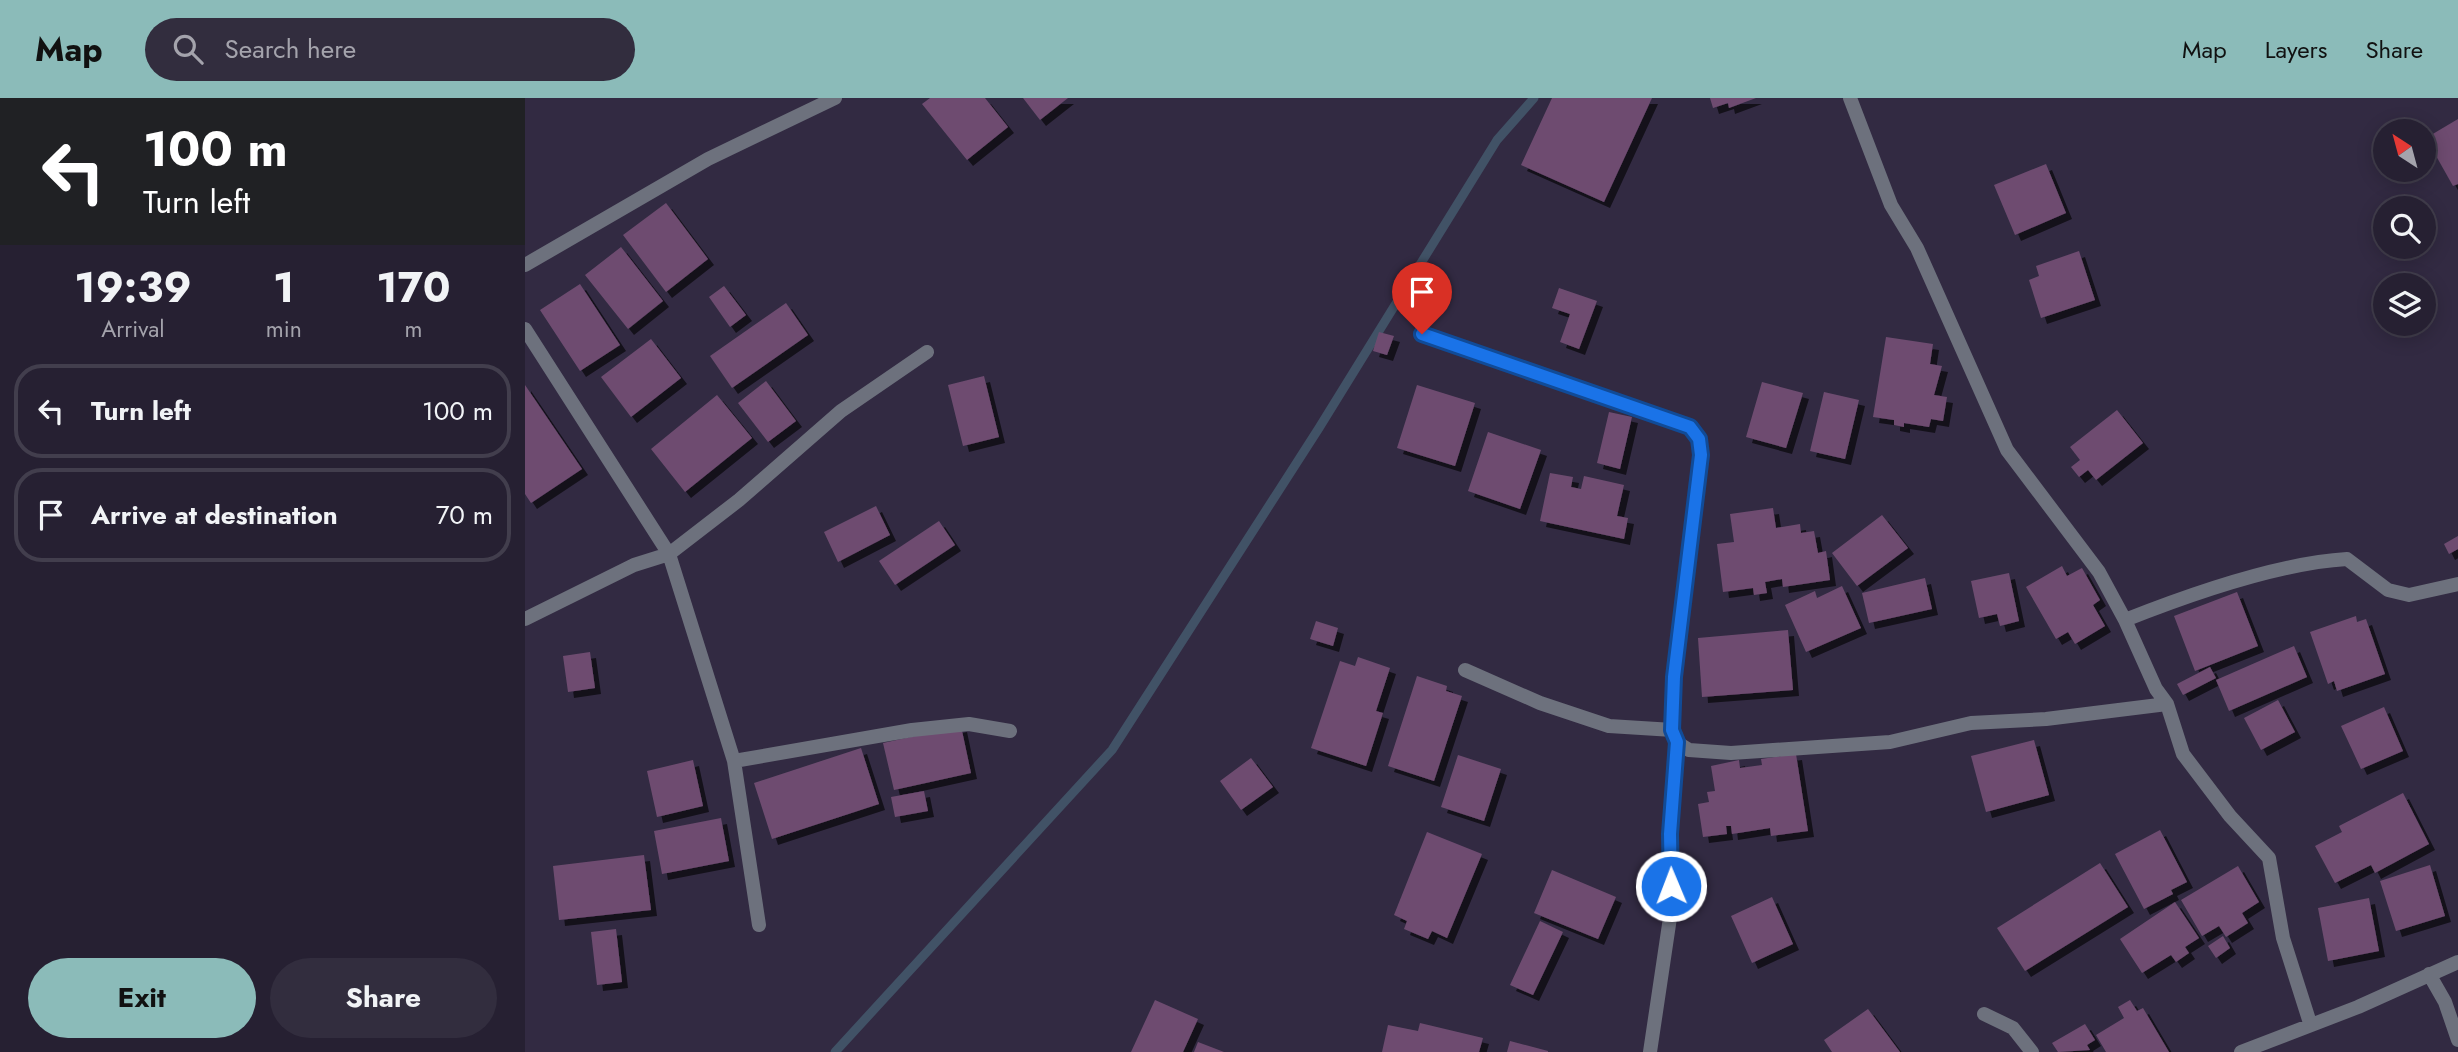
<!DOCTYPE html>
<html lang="en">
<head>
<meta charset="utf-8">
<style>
  :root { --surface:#262032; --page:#322d3e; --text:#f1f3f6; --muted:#a4a3ac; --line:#423e4d; --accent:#8bbbb9 }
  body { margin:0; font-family:Jost,sans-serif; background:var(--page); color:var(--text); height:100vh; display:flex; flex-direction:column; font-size:26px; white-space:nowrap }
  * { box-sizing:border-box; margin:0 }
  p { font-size:23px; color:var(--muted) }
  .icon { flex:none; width:38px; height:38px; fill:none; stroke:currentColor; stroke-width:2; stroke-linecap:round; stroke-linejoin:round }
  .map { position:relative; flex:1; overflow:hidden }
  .drawer { display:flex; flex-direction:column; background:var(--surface); width:525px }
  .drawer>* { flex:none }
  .top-card { background:#202124; color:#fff; overflow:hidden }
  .needle { width:46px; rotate:324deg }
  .tools { position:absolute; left:1848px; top:21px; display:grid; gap:14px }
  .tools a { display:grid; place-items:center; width:63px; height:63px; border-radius:50%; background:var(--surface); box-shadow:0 4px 18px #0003,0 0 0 2px var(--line); font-size:35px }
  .pin { position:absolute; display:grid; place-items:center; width:60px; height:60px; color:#fff; margin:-72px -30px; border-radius:50% 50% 50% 0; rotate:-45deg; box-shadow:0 0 7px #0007 }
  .pin .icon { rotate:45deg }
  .me { position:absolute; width:77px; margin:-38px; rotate:359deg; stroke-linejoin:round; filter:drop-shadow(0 0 5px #0008) }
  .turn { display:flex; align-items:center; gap:24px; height:147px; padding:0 28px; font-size:32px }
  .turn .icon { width:91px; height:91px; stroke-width:2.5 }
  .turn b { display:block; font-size:49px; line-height:60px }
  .eta { display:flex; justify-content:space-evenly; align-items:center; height:119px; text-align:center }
  .eta b { font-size:42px; font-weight:700; line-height:49px }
  .cta { display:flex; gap:14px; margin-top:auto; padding:14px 28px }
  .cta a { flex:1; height:80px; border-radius:42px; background:var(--accent); color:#111; font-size:28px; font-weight:700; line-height:80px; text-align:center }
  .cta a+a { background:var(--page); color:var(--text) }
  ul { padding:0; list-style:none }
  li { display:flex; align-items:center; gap:21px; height:94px; margin:0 14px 10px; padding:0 14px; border:4px solid var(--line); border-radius:28px }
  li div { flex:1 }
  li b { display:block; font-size:26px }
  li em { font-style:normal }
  header { display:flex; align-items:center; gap:42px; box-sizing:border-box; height:98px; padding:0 35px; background:var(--accent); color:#111 }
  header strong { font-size:33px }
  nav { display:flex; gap:38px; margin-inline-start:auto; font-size:24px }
  .search { width:490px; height:63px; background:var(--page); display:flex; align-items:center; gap:18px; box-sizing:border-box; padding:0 24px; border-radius:38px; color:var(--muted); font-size:26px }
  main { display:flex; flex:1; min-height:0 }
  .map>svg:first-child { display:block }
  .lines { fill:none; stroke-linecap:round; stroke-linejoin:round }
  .stream { stroke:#415266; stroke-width:9 }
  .building { fill:#6e4c70; filter:url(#shadow) }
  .street { stroke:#6d717d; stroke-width:14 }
  .route-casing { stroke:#114b97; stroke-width:18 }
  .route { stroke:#1a73e8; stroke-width:12 }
</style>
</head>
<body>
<header>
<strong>Map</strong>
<div class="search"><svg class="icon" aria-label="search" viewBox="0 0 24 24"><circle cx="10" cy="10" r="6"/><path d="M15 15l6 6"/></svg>Search here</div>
<nav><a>Map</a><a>Layers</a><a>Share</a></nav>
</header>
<main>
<section class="drawer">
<div class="top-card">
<div class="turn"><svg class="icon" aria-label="left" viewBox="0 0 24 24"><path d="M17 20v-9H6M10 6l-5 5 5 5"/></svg><div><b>100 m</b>Turn left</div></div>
</div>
<div class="eta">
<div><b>19:39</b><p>Arrival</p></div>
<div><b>1</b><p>min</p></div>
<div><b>170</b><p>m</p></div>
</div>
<ul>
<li><svg class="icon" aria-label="left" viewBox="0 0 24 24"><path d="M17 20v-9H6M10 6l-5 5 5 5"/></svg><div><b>Turn left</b></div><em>100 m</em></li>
<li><svg class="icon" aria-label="arrive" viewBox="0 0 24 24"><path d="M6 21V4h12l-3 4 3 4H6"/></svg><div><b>Arrive at destination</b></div><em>70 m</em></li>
</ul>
<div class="cta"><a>Exit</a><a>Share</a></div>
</section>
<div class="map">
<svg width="1933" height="954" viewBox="0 0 1933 954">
  <defs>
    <filter id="shadow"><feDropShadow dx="6" dy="6" stdDeviation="0" flood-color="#0009"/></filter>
  </defs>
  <rect width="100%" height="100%" fill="#322a42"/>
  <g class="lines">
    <path class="stream" d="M310,954L587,652L794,330L972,42L1009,0"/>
  </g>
  <path class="building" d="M405,0H460L483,29L442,62L397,6Z
    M498,0H543L515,22Z
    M1027,0H1127L1079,104L996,67Z
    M1185,0H1231L1204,10L1203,5L1188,10Z
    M1933,21V86L1928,88L1901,40Z
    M1521,66L1541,115L1490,137L1469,87Z
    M141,105L183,161L141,194L98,137Z
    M96,149L138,203L103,231L60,177Z
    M1554,153L1570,202L1516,220L1504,182L1514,178L1511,168Z
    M55,186L95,247L55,273L15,212Z
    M199,188L221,217L205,229L184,199Z
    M1034,190L1072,203L1054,251L1035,244L1045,216L1027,210Z
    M261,205L283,237L207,290L185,258Z
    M854,234L869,238L862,257L848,253Z
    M1361,239L1408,246L1405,266L1417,268L1409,297L1422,299L1418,323L1406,321L1404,329L1379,325V329L1369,327V322L1348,319Z
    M126,241L156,280L106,319L76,279Z
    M459,278L474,339L438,348L423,287Z
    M241,283L271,323L243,344L213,305Z
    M1237,284L1278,295L1261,350L1221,339Z
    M0,287L57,371L6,405L0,396Z
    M892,287L950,305L930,368L872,350Z
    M1299,294L1334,302L1320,361L1285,353Z
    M192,297L227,340L160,394L126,351Z
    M1592,312L1618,345L1571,382L1563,372L1554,379L1546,369L1555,362L1545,349Z
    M1084,314L1107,319L1095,371L1072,365Z
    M963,334L1016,352L995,411L943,393Z
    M1025,375L1048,379L1046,389L1056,391L1059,378L1099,387L1092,418L1103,420L1099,441L1015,423Z
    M351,408L365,437L313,464L299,434Z
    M1248,410L1251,430L1275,426L1276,435L1289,433L1293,455L1301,453L1305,482L1258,489L1257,481L1240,484L1242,495L1229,497L1228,490L1198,494L1192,446L1209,444L1205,416Z
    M1357,417L1383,450L1332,488L1307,455Z
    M414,423L430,447L370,487L354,463Z
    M1933,438V451L1924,456L1919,446Z
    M1537,468L1542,478L1557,470L1575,502L1568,507L1580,528L1550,546L1543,534L1531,541L1501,489Z
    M1484,475L1494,523L1475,528L1472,516L1454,520L1446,483Z
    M1400,480L1407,511L1344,525L1337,495Z
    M1317,488L1336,530L1281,554L1260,507L1290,493L1292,500Z
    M1712,494L1733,548L1670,573L1649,518Z
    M1831,518L1832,524L1841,521L1860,576L1812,593L1809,583L1803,586L1785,534Z
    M791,523L813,530L808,548L785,541Z
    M1263,532L1268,592L1177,599L1173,540Z
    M1769,548L1782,579L1704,613L1691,582Z
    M65,554L70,590L43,594L38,558Z
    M833,559L865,570L851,613L858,615L841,668L786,650L815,563L830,568Z
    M1685,569L1691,580L1658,597L1652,586Z
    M892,578L922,588L921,593L937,598L909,683L863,668Z
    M1753,602L1770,634L1736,652L1719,620Z
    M1859,609L1878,653L1836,671L1816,628Z
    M436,628L446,675L369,692L358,645Z
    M1509,642L1524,697L1461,714L1446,658Z
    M336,650L354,706L247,741L229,685Z
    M1271,656L1283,733L1246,738L1245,730L1207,736L1206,728H1201L1202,736L1178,739L1173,706L1184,704L1182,694L1190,693L1186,668L1214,662L1215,670L1237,667L1236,661Z
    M933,657L976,671L959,723L916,709Z
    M726,660L748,689L716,712L695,683Z
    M168,662L178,708L132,719L122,673Z
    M399,693L403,713L370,719L366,699Z
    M1878,695L1904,746L1850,775L1846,767L1810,785L1790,748L1817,734L1814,728Z
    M196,720L204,763L137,776L129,733Z
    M1635,732L1662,784L1646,792L1648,796L1619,811L1590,756Z
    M902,734L957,756L922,840L907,833L903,841L879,831L882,823L869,817Z
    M119,757L126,812L34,822L28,768Z
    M1575,765L1603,809L1500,873L1472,830Z
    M1905,767L1920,818L1871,833L1855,783Z
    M1713,768L1734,804L1717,815L1723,825L1701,839L1694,828L1677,838L1656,802Z
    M1027,772L1091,799L1073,841L1009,815Z
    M1247,799L1268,846L1227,865L1206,818Z
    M1844,800L1854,853L1803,863L1793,810Z
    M1650,804L1674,840L1660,849L1664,855L1651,864L1646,857L1617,875L1595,841Z
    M1015,823L1038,834L1008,897L985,887Z
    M91,831L97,884L72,887L66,834Z
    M1698,838L1705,850L1691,860L1683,848Z
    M630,902L673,921L658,954H606Z
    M1605,902L1612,913L1618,910L1644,954H1581L1571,937L1599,920L1593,909Z
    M1343,911L1375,954H1307L1299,942Z
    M895,925L958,940L954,954H857L863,927L893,933Z
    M1560,926L1570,942L1562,947L1565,952L1533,954L1527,945Z
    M985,943L1023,953V954H982Z
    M673,944L699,954H669Z"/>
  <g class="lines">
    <path class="street" d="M1325,0L1366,107L1392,150L1482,352L1574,474L1600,522C1663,497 1755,465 1822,461L1863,492L1884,497L1933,486
      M0,167L183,61L310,0
      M0,231L144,456L209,663L234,827
      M897,236L1165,329L1174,341L1176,357L1149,579L1148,632L1151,644L1164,652L1206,655L1365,644L1446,625L1521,621L1642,606
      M0,521L109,467L144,456L214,402L316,313L402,254
      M1600,522L1631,591L1642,606L1658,656L1705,718L1744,760L1758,840L1785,925
      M940,572L1015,605L1084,628L1148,632
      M209,663L387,632L444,626L485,633
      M1904,876L1920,904L1933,942
      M1459,916L1488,930L1507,954
      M1125,954L1146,813L1145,736L1151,644
      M1716,954L1833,909L1933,864"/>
  </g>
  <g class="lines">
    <g class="route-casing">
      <path id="route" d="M897,236L1165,329L1174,341L1176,357L1149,579L1147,632L1152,644L1145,736L1146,788"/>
    </g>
    <use href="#route" class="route"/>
  </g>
</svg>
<div class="tools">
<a><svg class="needle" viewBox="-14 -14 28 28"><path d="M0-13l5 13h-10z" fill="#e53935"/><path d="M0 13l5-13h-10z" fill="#a4a3ac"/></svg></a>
<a><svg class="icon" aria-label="search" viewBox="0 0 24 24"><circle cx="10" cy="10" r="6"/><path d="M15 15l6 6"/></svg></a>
<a><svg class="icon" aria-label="layers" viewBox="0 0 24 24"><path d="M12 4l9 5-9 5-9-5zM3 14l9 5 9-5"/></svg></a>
</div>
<div class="pin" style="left:897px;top:236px;background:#d93025"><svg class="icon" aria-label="arrive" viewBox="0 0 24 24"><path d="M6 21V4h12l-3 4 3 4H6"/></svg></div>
<svg class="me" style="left:1146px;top:788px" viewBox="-20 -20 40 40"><circle r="17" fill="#1a73e8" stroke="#fff" stroke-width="3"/><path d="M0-11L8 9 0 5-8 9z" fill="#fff"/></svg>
</div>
</main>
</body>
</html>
